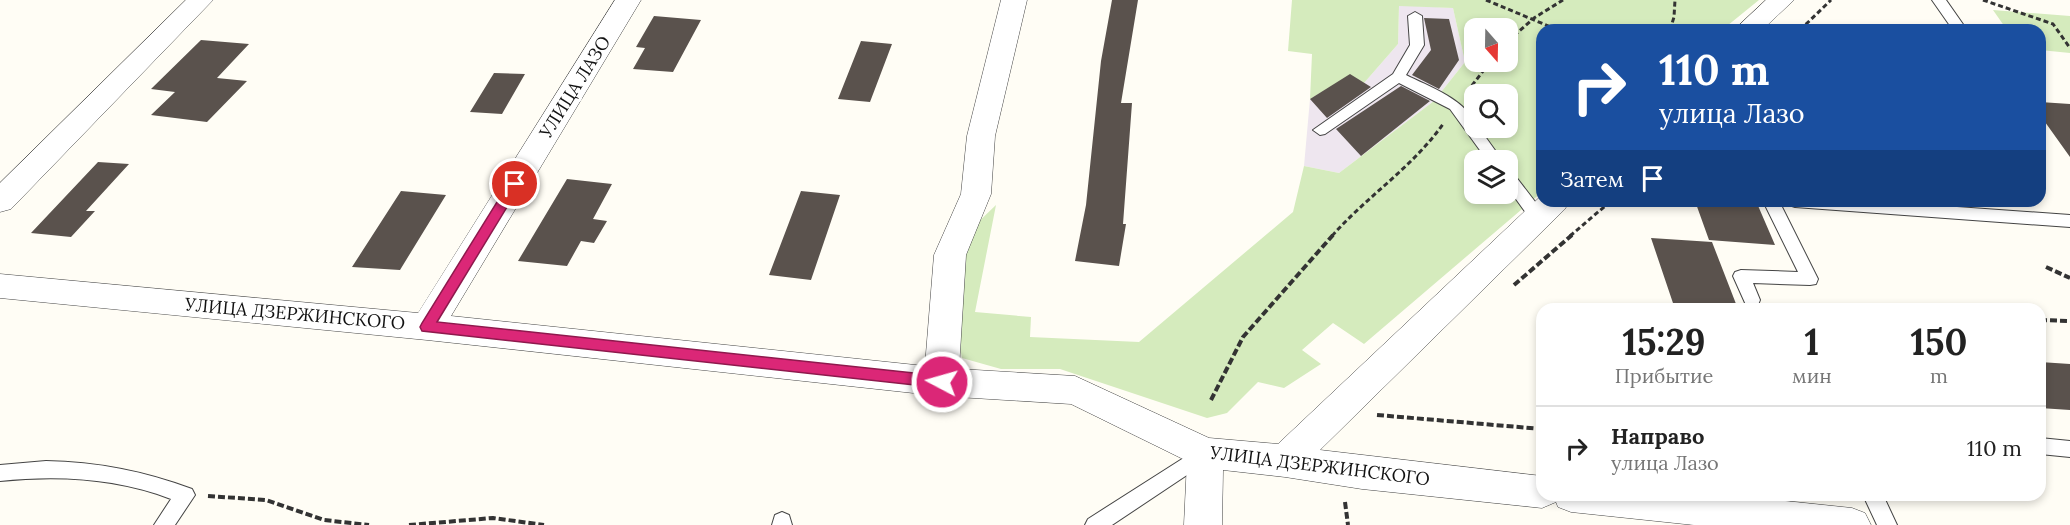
<!DOCTYPE html>
<html lang="ru">
<head>
<meta charset="utf-8">
<style>
  :root { --surface:#fff; --page:#f6f6f6; --text:#222; --muted:#767676; --line:#e0e0e0 }
  body { margin:0; font-family:Lora,serif; background:var(--page); color:var(--text); height:100vh; display:flex; flex-direction:column; font-size:22px; white-space:nowrap }
  * { box-sizing:border-box; margin:0 }
  p { font-size:20px; color:var(--muted) }
  .icon { flex:none; width:33px; height:33px; fill:none; stroke:currentColor; stroke-width:2; stroke-linecap:round; stroke-linejoin:round }
  .map { position:relative; flex:1; overflow:hidden }
  .sheet { position:absolute; left:1536px; top:303px; width:510px; height:198px; display:flex; flex-direction:column; background:var(--surface); border-radius:18px; box-shadow:0 3px 9px #0003 }
  .sheet>* { flex:none }
  .banner { position:absolute; left:1536px; top:24px; width:510px; height:183px; border-radius:18px; box-shadow:0 3px 9px #0003; background:#1a4fa0; color:#fff; overflow:hidden }
  .needle { width:39px; rotate:160deg }
  .tools { position:absolute; left:1464px; top:18px; display:grid; gap:12px }
  .tools a { display:grid; place-items:center; width:54px; height:54px; border-radius:12px; background:var(--surface); box-shadow:0 3px 9px #0003; font-size:30px }
  .pin { position:absolute; display:grid; place-items:center; width:51px; height:51px; color:#fff; margin:-26px; border:3px solid #fff; border-radius:50%; box-shadow:0 2px 6px #0007 }
  .me { position:absolute; width:66px; margin:-33px; rotate:276deg; stroke-linejoin:round; filter:drop-shadow(0 0 4px #0008) }
  .turn { display:flex; align-items:center; gap:21px; height:126px; padding:0 24px; font-size:27px }
  .turn .icon { width:78px; height:78px; stroke-width:2.5 }
  .turn b { display:block; font-size:42px; line-height:51px }
  .then { display:flex; align-items:center; height:57px; padding:0 24px; background:#0003; gap:12px; font-size:22px }
  .eta { display:flex; justify-content:space-evenly; align-items:center; height:102px; text-align:center }
  .eta b { font-size:36px; font-weight:700; line-height:42px }
  ul { padding:0; list-style:none }
  li { display:flex; align-items:center; gap:18px; height:84px; padding:0 24px; border-top:2px solid var(--line) }
  li div { flex:1 }
  li b { display:block; font-size:22px }
  li em { font-style:normal }
  .map>svg:first-child { display:block }
  .industrial { fill:#eee6ef }
  .green { fill:#d5ebbd; fill-rule:evenodd }
  .building { fill:#5a524d }
  .lines { fill:none; stroke-linecap:round; stroke-linejoin:round }
  .service-casing { stroke:#444; stroke-width:2 }
  .minor-casing { stroke:#444; stroke-width:1 }
  .path-far1 { stroke:#333; stroke-width:3; stroke-dasharray:5 3; stroke-linecap:butt }
  .path { stroke:#333; stroke-width:4; stroke-dasharray:7 3; stroke-linecap:butt }
  .service { fill:#fff; fill-rule:evenodd }
  .minor { fill:#fff; fill-rule:evenodd }
  .route { fill:#db2777; stroke:#8e194d; stroke-width:1.5 }
  .labels { text-anchor:middle; stroke-width:6; stroke-linejoin:round; paint-order:stroke }
  .street-label { font-size:18px; fill:#111; stroke:#fff }
</style>
</head>
<body>
<div class="map">
<svg width="2070" height="525" viewBox="0 0 2070 525">
  <rect width="100%" height="100%" fill="#fffdf5"/>
  <path class="industrial" d="M1399,5L1453,8L1465,62L1434,101L1339,173L1304,166L1310,99L1350,74L1364,83L1398,44Z"/>
  <path class="green" d="M1292,0H1759L1722,30H1542V192L1364,344L1333,323L1302,350L1321,364L1284,388L1258,382L1227,413L1207,418L1060,369H1001L962,358L955,326L960,256L972,228L996,205L975,312L1031,317L1030,337L1139,342L1293,212L1304,166L1339,173L1434,101L1465,62L1453,8L1399,6L1398,44L1364,83L1350,75L1310,99L1312,54L1288,51ZM1474,28H1508V62H1474ZM1474,94H1508V128H1474ZM1474,160H1508V194H1474Z
    M1993,10L2070,16V53L2040,50V30H2007Z"/>
  <path class="building" d="M1112,0H1138L1121,103H1132L1123,224H1126L1119,266L1075,261L1086,205L1101,61Z
    M654,16L701,20L673,72L633,69L645,48L636,47Z
    M1424,18L1449,19L1459,60L1439,89L1412,75L1431,50Z
    M201,40L249,44L217,78L247,81L207,122L151,115L175,92L151,89Z
    M861,41L892,44L870,102L838,99Z
    M494,73L525,74L502,114L470,112Z
    M1350,74L1371,87L1327,118L1310,99Z
    M1401,86L1430,101L1361,156L1336,129Z
    M2040,102L2070,104V157L2040,115Z
    M98,162L129,164L86,211H95L71,237L31,233Z
    M567,179L612,184L593,219L607,221L594,243L581,241L567,266L518,261Z
    M401,191L446,195L400,270L352,267Z
    M801,191L840,195L811,280L769,275Z
    M1695,201H1756L1775,245L1709,240Z
    M1651,238L1712,242L1738,309H1675Z
    M2040,362L2070,364V410L2040,408Z"/>
  <g class="lines">
    <g class="service-casing">
      <path id="service" d="M1932,0H1946L1967,30H1953Z
        M1415,12L1422,16L1424,45L1406,75C1425,85 1474,102 1474,128H1479L1502,160H1487L1450,109L1399,83L1325,134L1320,135L1313,130L1393,74L1410,45L1408,16Z
        M1508,172L1513,173L1543,212L1545,216L1543,220H1531L1508,188Z
        M1763,201H1779L1818,279L1816,284L1810,285L1753,283L1760,300L1758,305L1752,307L1746,305L1733,276L1735,272L1741,270L1798,272Z
        M1787,201H1873L2070,215V227L1795,207L1789,205Z
        M2040,438L2070,441V457L2040,454Z
        M1204,445L1211,447L1213,453L1211,459L1112,525H1085L1088,519Z
        M46,461C98,462 144,471 192,489L195,495L175,525H154L171,499C117,478 58,475 0,481V465Z
        M1863,495H1883L1897,525H1877Z
        M782,512L789,515L792,525H772L775,515Z"/>
    </g>
    <g class="minor-casing">
      <path id="minor" d="M186,0H213L11,209L0,212V183Z
        M615,0H641L451,316L925,366L934,255L961,194L967,136L1001,0H1027L995,136L991,194L966,255L959,369L1075,376L1209,438L1278,444L1542,195V201H1569L1565,209L1320,450L1542,476V495H1729L1852,508L1865,513L1871,525H1694L1571,512L1558,507L1556,502L1542,508L1362,489L1285,477L1223,470L1222,525H1184L1187,461L1071,404L941,396L427,340L0,298V274L418,313Z
        M1766,0H1794L1762,30H1734Z"/>
    </g>
    <path class="path-far1" d="M1486,0L1558,30
      M1983,0L2053,24L2070,48
      M1670,30L1674,17L1675,0
      M1800,30L1831,0
      M1508,41L1534,18L1563,0
      M1467,92L1490,62
      M1332,236C1366,197 1413,167 1443,124
      M1570,236L1611,201"/>
    <path class="path" d="M2046,267L2070,278
      M1514,285L1572,235
      M2040,320L2070,321
      M1211,400L1243,337L1333,235
      M1377,415L1542,429
      M208,496L266,500L324,520L369,525
      M1345,502L1348,525
      M409,525L493,518L544,525"/>
    <use href="#service" class="service"/>
    <use href="#minor" class="minor"/>
  </g>
  <path class="route" d="M515,179L521,184L437,322L942,376L947,378L949,382L947,387L942,388L422,331L420,327L422,323L510,181Z"/>
  <g class="labels">
    <g class="street-label">
      <text transform="translate(575 87) rotate(-58)" y="6">УЛИЦА ЛАЗО</text>
      <text transform="translate(295 314) rotate(5)" y="6">УЛИЦА ДЗЕРЖИНСКОГО</text>
      <text transform="translate(1320 466) rotate(7)" y="6">УЛИЦА ДЗЕРЖИНСКОГО</text>
    </g>
  </g>
</svg>
<div class="tools">
<a><svg class="needle" viewBox="-14 -14 28 28"><path d="M0-13l5 13h-10z" fill="#e53935"/><path d="M0 13l5-13h-10z" fill="#767676"/></svg></a>
<a><svg class="icon" aria-label="search" viewBox="0 0 24 24"><circle cx="10" cy="10" r="6"/><path d="M15 15l6 6"/></svg></a>
<a><svg class="icon" aria-label="layers" viewBox="0 0 24 24"><path d="M12 4l9 5-9 5-9-5zM3 14l9 5 9-5"/></svg></a>
</div>
<div class="pin" style="left:515px;top:184px;background:#d93025"><svg class="icon" aria-label="arrive" viewBox="0 0 24 24"><path d="M6 21V4h12l-3 4 3 4H6"/></svg></div>
<svg class="me" style="left:942px;top:382px" viewBox="-20 -20 40 40"><circle r="17" fill="#db2777" stroke="#fff" stroke-width="3"/><path d="M0-11L8 9 0 5-8 9z" fill="#fff"/></svg>
<div class="banner">
<div class="turn"><svg class="icon" aria-label="right" viewBox="0 0 24 24"><path d="M7 20v-9h11M14 6l5 5-5 5"/></svg><div><b>110 m</b>улица Лазо</div></div>
<div class="then">Затем<svg class="icon" aria-label="arrive" viewBox="0 0 24 24"><path d="M6 21V4h12l-3 4 3 4H6"/></svg></div>
</div>
<section class="sheet">
<div class="eta">
<div><b>15:29</b><p>Прибытие</p></div>
<div><b>1</b><p>мин</p></div>
<div><b>150</b><p>m</p></div>
</div>
<ul>
<li><svg class="icon" aria-label="right" viewBox="0 0 24 24"><path d="M7 20v-9h11M14 6l5 5-5 5"/></svg><div><b>Направо</b><p>улица Лазо</p></div><em>110 m</em></li>
</ul>
</section>
</div>
</body>
</html>
